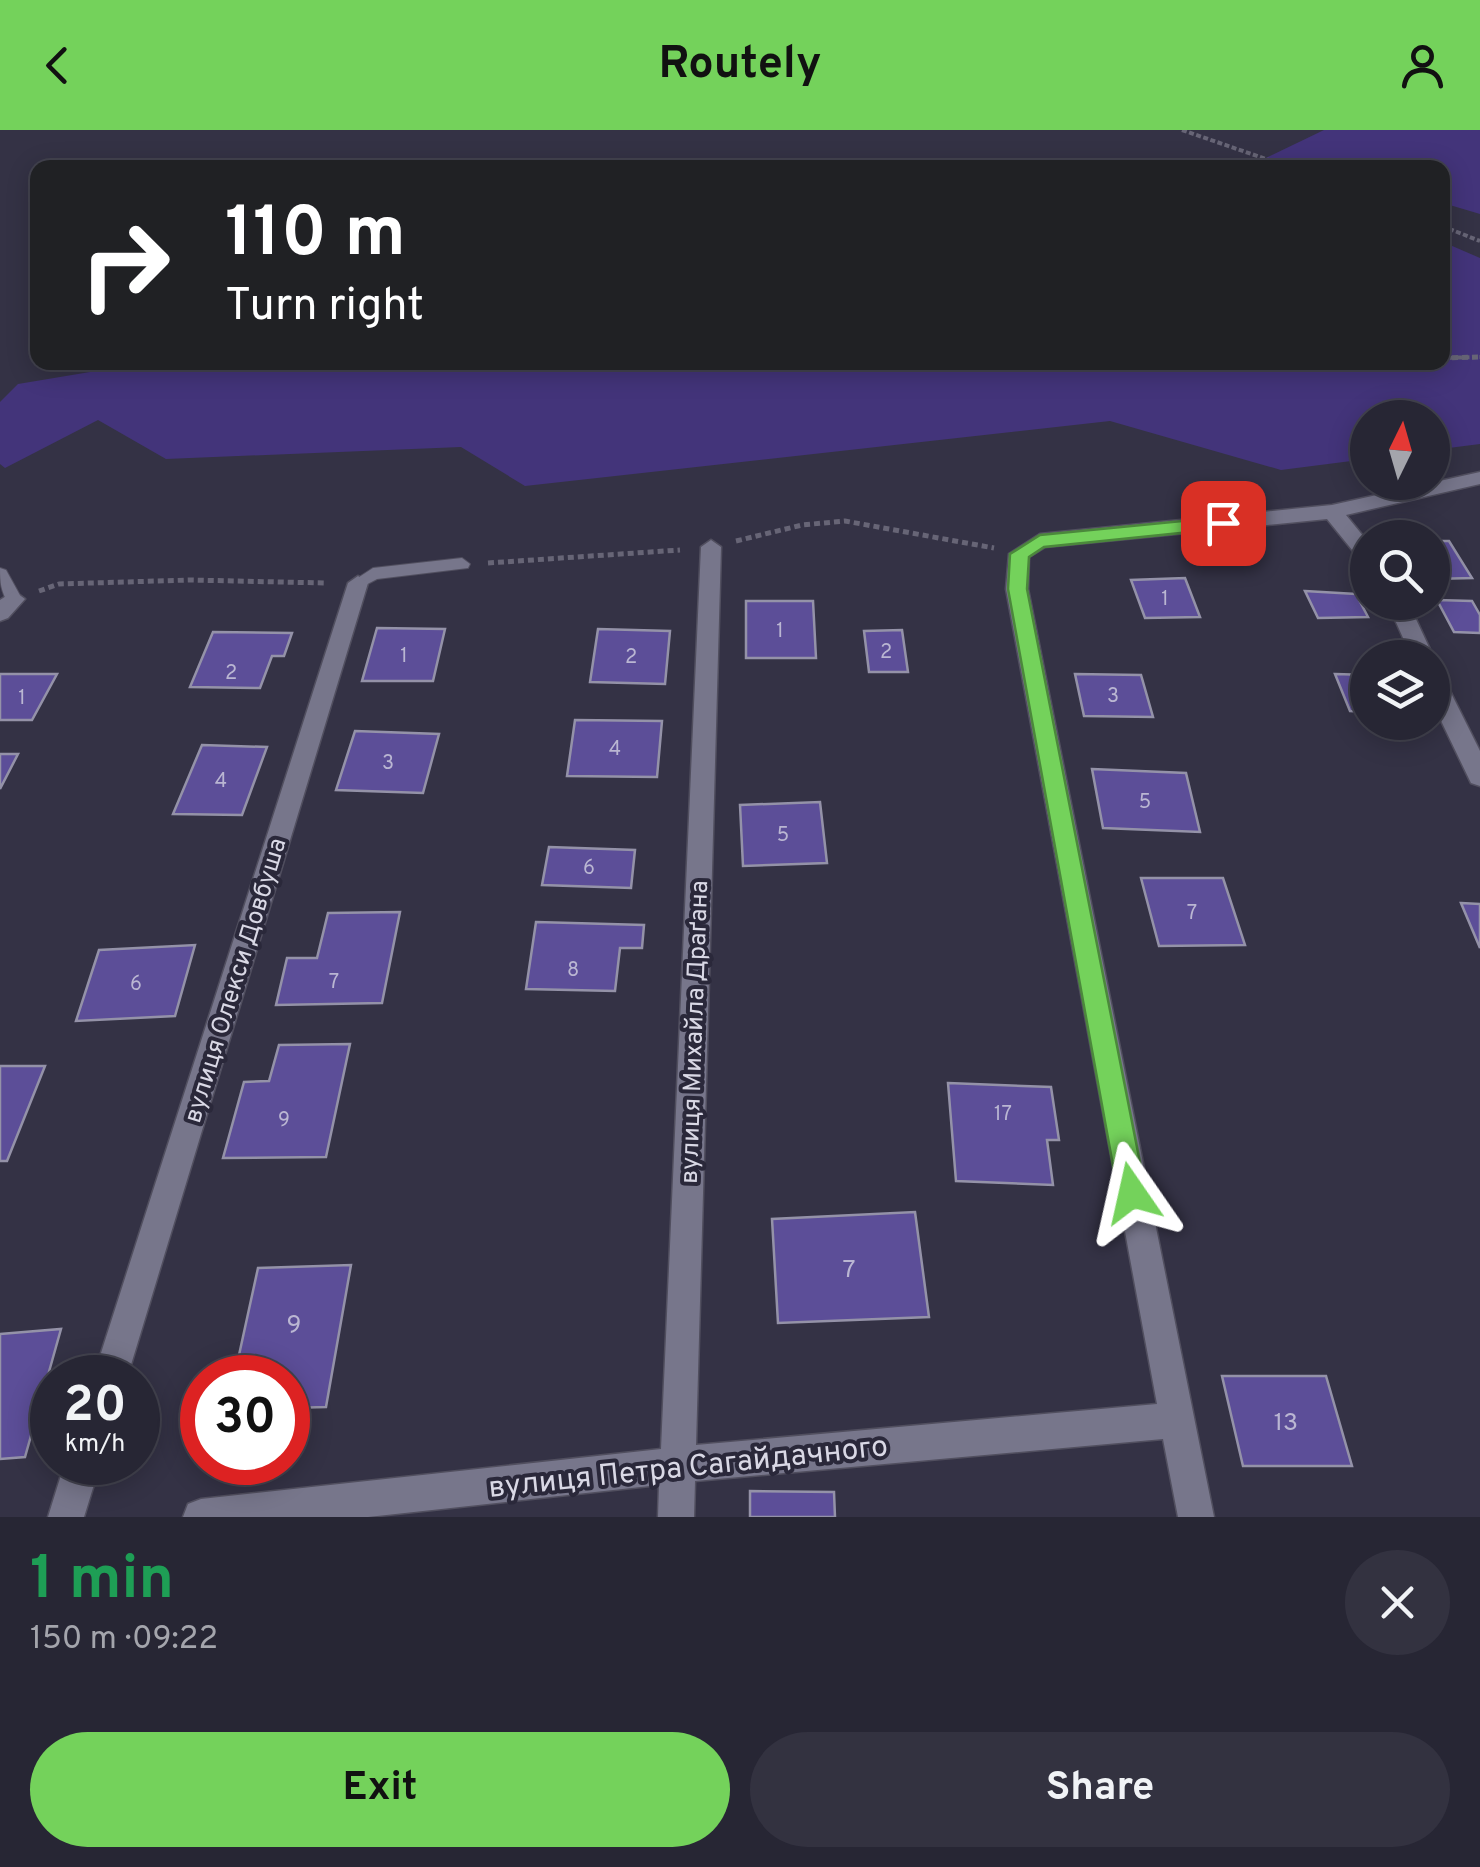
<!DOCTYPE html>
<html lang="en">
<head>
<meta charset="utf-8">
<style>
  :root { --surface:#272634; --page:#333240; --text:#f1f3f6; --muted:#a4a5ac; --line:#43434f; --accent:#74d25b }
  body { margin:0; font-family:Overpass,sans-serif; background:var(--page); color:var(--text); height:100vh; display:flex; flex-direction:column; font-size:38px; white-space:nowrap }
  * { box-sizing:border-box; margin:0 }
  p { font-size:32px; color:var(--muted) }
  .icon { flex:none; width:55px; height:55px; fill:none; stroke:currentColor; stroke-width:2; stroke-linecap:round; stroke-linejoin:round }
  .map { position:relative; height:1387px; overflow:hidden }
  .sheet { display:flex; flex-direction:column; background:var(--surface); flex:1 }
  .sheet>* { flex:none }
  .hud { position:absolute; left:30px; top:30px; width:1420px; height:210px; border-radius:20px; box-shadow:0 5px 25px #0003,0 0 0 2px var(--line); background:#202124; color:#fff; overflow:hidden }
  .needle { width:65px; rotate:5deg }
  .tools { position:absolute; left:1350px; top:270px; display:grid; gap:20px }
  .tools a { display:grid; place-items:center; width:100px; height:100px; border-radius:50%; background:var(--surface); box-shadow:0 5px 25px #0003,0 0 0 2px var(--line); font-size:50px }
  .speed { position:absolute; left:30px; top:1225px; display:flex; gap:20px; font-size:50px; font-weight:700; text-align:center }
  .speed>* { display:grid; place-content:center; width:130px; height:130px; border-radius:50%; background:var(--surface); box-shadow:0 5px 25px #0003,0 0 0 2px var(--line); line-height:1 }
  .speed small { font-size:25px; font-weight:400 }
  .speed .limit { border:15px solid #d22; background:#fff; color:#111 }
  .pin { position:absolute; display:grid; place-items:center; width:85px; height:85px; color:#fff; margin:-42px; border-radius:20px; box-shadow:0 5px 15px #0006 }
  .me { position:absolute; width:110px; margin:-55px; rotate:349deg; stroke-linejoin:round; filter:drop-shadow(0 0 8px #0008) }
  .turn { display:flex; align-items:center; gap:35px; height:210px; padding:0 30px; font-size:45px }
  .turn .icon { width:130px; height:130px; stroke-width:2.5 }
  .turn b { display:block; font-size:70px; line-height:85px }
  .round { display:grid; place-items:center; flex:none; width:105px; height:105px; border-radius:52px; background:var(--page) }
  .headline { display:flex; align-items:center; justify-content:space-between; height:170px; padding:0 30px }
  h1 { font-size:60px; font-weight:700; line-height:75px; color:#1e9e55 }
  .primary-button { display:flex; gap:20px; margin-top:auto; padding:20px 30px }
  .primary-button a { flex:1; height:115px; border-radius:60px; background:var(--accent); color:#111; font-size:40px; font-weight:700; line-height:115px; text-align:center }
  .primary-button a+a { background:var(--page); color:var(--text) }
  header { display:flex; justify-content:space-between; align-items:center; height:130px; padding:0 30px; background:var(--accent); color:#111; font-size:45px; font-weight:700 }
  .map>svg:first-child { display:block }
  .green { fill:#43347a }
  .building { fill:#5c4e98; stroke:#9492a8; stroke-width:2.5 }
  .lines { fill:none; stroke-linecap:round; stroke-linejoin:round }
  .lane-casing { stroke:#514f5f; stroke-width:2 }
  .street-casing { stroke:#514f5f; stroke-width:3 }
  .path-far1 { stroke:#676576; stroke-width:4; stroke-dasharray:5 2.5; stroke-linecap:butt }
  .path { stroke:#676576; stroke-width:5; stroke-dasharray:6 4; stroke-linecap:butt }
  .lane { fill:#77768b; fill-rule:evenodd }
  .street { fill:#77768b; fill-rule:evenodd }
  .route { fill:#74d25b; stroke:#4b883b; stroke-width:2.5 }
  .labels { text-anchor:middle; stroke-width:8; stroke-linejoin:round; paint-order:stroke }
  .number-label { font-size:20px; fill:#bab6d2 }
  .street-label { font-size:25px; fill:#d9d8e5; stroke:#2a283a }
  .near-number-label { font-size:25px; fill:#bab6d2 }
  .near-street-label { font-size:30px; fill:#d9d8e5; stroke:#2a283a }
</style>
</head>
<body>
<header><svg class="icon" aria-label="back" viewBox="0 0 24 24"><path d="M15 5l-7 7 7 7"/></svg>Routely<svg class="icon" aria-label="person" viewBox="0 0 24 24"><circle cx="12" cy="8" r="4"/><path d="M4 21q1-7 8-7t8 7"/></svg></header>
<div class="map">
<svg width="1480" height="1387" viewBox="0 0 1480 1387">
  <rect width="100%" height="100%" fill="#343245"/>
  <path class="green" d="M1324,0H1480V84L1443,73L1442,38L1247,37Z
    M1443,112L1480,128V314L1433,320L1432,288H1368L1367,329L1281,340L1110,291L525,356L461,317L166,329L98,290L5,338L0,334V272L18,254L144,233L1442,232Z"/>
  <path class="building" d="M1432,411H1449L1472,448L1432,449Z
    M1185,448L1200,487L1145,488L1131,450Z
    M1305,461L1356,464L1368,487L1318,488Z
    M1437,470L1472,471L1480,485V503L1454,502Z
    M746,471H813L816,528H746Z
    M377,498L445,499L433,551H362Z
    M598,499L670,501L665,554L590,552Z
    M902,500L908,542H869L864,501Z
    M213,502L292,503L284,526H272L260,558L190,557Z
    M0,544H57L32,590H0Z
    M1075,544L1141,545L1153,587L1084,586Z
    M1335,544L1368,545V582L1350,581Z
    M575,590L662,591L657,647L567,646Z
    M355,601L439,604L423,663L336,660Z
    M202,615L267,617L242,685L173,684Z
    M0,624H18L0,659Z
    M1092,639L1186,643L1200,702L1103,698Z
    M820,672L827,733L743,736L740,675Z
    M549,717L635,720L631,758L542,755Z
    M1141,748H1223L1245,815L1159,816Z
    M1461,773L1480,774V818Z
    M400,782L382,873L276,875L287,828H317L328,783Z
    M536,792L644,795L642,818H620L615,861L526,859Z
    M195,815L175,886L76,891L99,820Z
    M350,914L326,1027L223,1028L244,952L269,951L279,915Z
    M0,936H45L7,1031H0Z
    M948,953L1051,957L1059,1010H1047L1053,1055L956,1051Z
    M915,1082L929,1187L778,1193L772,1089Z
    M351,1135L326,1277L288,1278V1248H234L258,1138Z
    M61,1199L25,1327L0,1329V1204Z
    M1222,1246H1326L1352,1336H1243Z
    M750,1361L834,1362L835,1387H750Z"/>
  <g class="lines">
    <g class="lane-casing">
      <path id="lane" d="M462,428L470,434L468,438L377,449L358,459L350,453L373,438Z
        M0,438L6,440L22,469L20,473H8C1,461 0,453 0,438Z"/>
    </g>
    <g class="street-casing">
      <path id="street" d="M1480,342V354L1346,385L1368,412V433L1361,431L1327,389L1045,417L1029,427L1028,459L1214,1387H1178L1163,1309L695,1351L694,1387H658L659,1355L368,1387H183L188,1374L201,1369L661,1319L701,417L711,410L721,417L696,1315L1157,1274L1006,459L1009,424L1040,404L1332,375Z
        M358,446L368,453L127,1248H93L348,453Z
        M14,461L25,469L8,488L0,491V470Z
        M1387,472H1408L1434,528L1432,531V528H1412Z
        M1432,539L1440,541L1480,621V656L1471,653L1432,572Z
        M65,1332H101L84,1387H48Z"/>
    </g>
    <path class="path-far1" d="M1182,0L1292,38
      M1442,96L1480,111
      M1442,228L1480,227"/>
    <path class="path" d="M1442,228L1480,227
      M736,411L802,395L845,391L994,418
      M488,433L680,420
      M39,461L59,454L190,450L326,453"/>
    <use href="#lane" class="lane"/>
    <use href="#street" class="street"/>
  </g>
  <path class="route" d="M1223,387L1229,389V398L1044,417L1029,427L1027,459L1146,1063L1142,1073L1132,1077L1122,1073L1118,1063L1008,459L1010,424L1040,405Z"/>
  <g class="labels">
    <g class="number-label">
      <text x="1165" y="475">1</text>
      <text x="780" y="507">1</text>
      <text x="886" y="528">2</text>
      <text x="404" y="532">1</text>
      <text x="631" y="533">2</text>
      <text x="231" y="549">2</text>
      <text x="1113" y="572">3</text>
      <text x="22" y="574">1</text>
      <text x="615" y="625">4</text>
      <text x="388" y="639">3</text>
      <text x="221" y="657">4</text>
      <text x="1145" y="678">5</text>
      <text x="783" y="711">5</text>
      <text x="589" y="744">6</text>
      <text x="1192" y="789">7</text>
      <text x="573" y="846">8</text>
      <text x="334" y="858">7</text>
      <text x="136" y="860">6</text>
      <text x="1003" y="990">17</text>
      <text x="284" y="996">9</text>
    </g>
    <g class="street-label">
      <text transform="translate(234 850) rotate(-73)" y="9">вулиця Олекси Довбуша</text>
      <text transform="translate(693 902) rotate(-88)" y="9">вулиця Михайла Драґана</text>
    </g>
    <g class="near-number-label">
      <text x="849" y="1147">7</text>
      <text x="294" y="1202">9</text>
      <text x="1286" y="1300">13</text>
    </g>
    <g class="near-street-label">
      <text transform="translate(688 1336) rotate(-6)" y="10">вулиця Петра Сагайдачного</text>
    </g>
  </g>
</svg>
<div class="tools">
<a><svg class="needle" viewBox="-14 -14 28 28"><path d="M0-13l5 13h-10z" fill="#e53935"/><path d="M0 13l5-13h-10z" fill="#a4a5ac"/></svg></a>
<a><svg class="icon" aria-label="search" viewBox="0 0 24 24"><circle cx="10" cy="10" r="6"/><path d="M15 15l6 6"/></svg></a>
<a><svg class="icon" aria-label="layers" viewBox="0 0 24 24"><path d="M12 4l9 5-9 5-9-5zM3 14l9 5 9-5"/></svg></a>
</div>
<div class="speed"><div>20<small>km/h</small></div><div class="limit">30</div></div>
<div class="pin" style="left:1223px;top:393px;background:#d93025"><svg class="icon" aria-label="arrive" viewBox="0 0 24 24"><path d="M6 21V4h12l-3 4 3 4H6"/></svg></div>
<svg class="me" style="left:1132px;top:1063px" viewBox="-20 -20 40 40"><path d="M0-17L14 15 0 8-14 15z" fill="#74d25b" stroke="#fff" stroke-width="4"/></svg>
<div class="hud">
<div class="turn"><svg class="icon" aria-label="right" viewBox="0 0 24 24"><path d="M7 20v-9h11M14 6l5 5-5 5"/></svg><div><b>110 m</b>Turn right</div></div>
</div>
</div>
<section class="sheet">
<div class="headline"><div><h1>1 min</h1><p>150 m · 09:22</p></div><a class="round"><svg class="icon" aria-label="close" viewBox="0 0 24 24"><path d="M6 6l12 12M18 6L6 18"/></svg></a></div>
<div class="primary-button"><a>Exit</a><a>Share</a></div>
</section>
</body>
</html>
